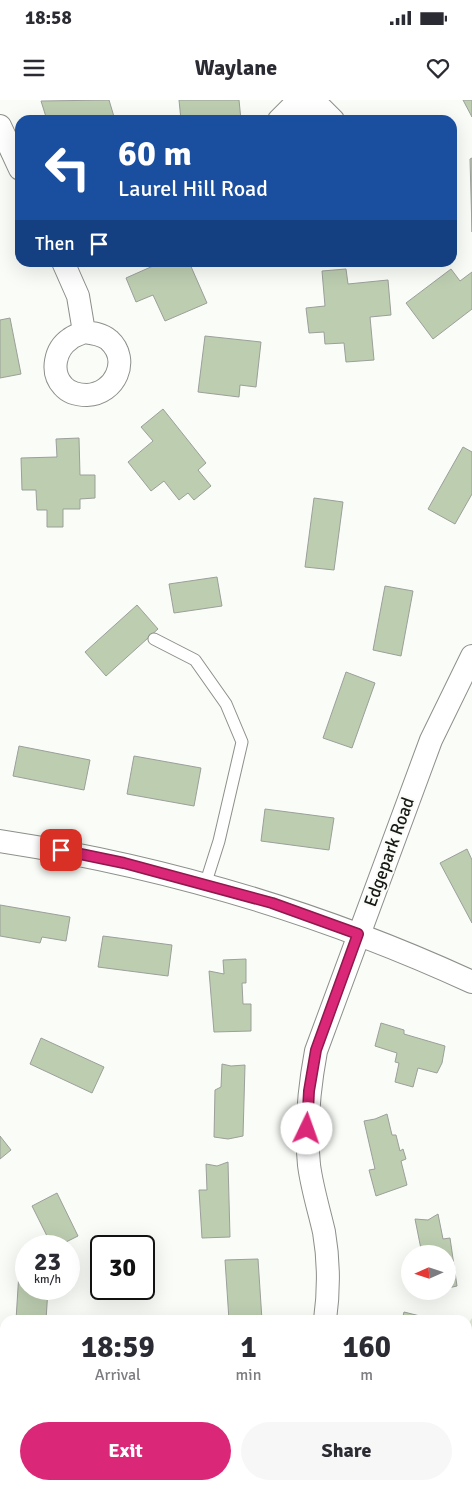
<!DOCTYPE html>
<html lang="en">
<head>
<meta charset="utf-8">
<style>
  :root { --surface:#fff; --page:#f7f7f7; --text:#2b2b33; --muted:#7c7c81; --accent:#db2777 }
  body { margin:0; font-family:Signika,sans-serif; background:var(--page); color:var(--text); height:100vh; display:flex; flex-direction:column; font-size:19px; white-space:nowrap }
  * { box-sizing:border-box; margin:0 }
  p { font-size:16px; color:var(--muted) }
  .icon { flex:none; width:28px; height:28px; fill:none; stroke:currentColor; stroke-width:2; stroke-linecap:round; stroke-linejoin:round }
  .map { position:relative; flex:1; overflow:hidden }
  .sheet { position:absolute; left:0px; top:1215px; width:472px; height:175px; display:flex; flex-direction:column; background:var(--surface); border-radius:15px 15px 0 0; box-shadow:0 5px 20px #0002 }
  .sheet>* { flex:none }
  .top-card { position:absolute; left:15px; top:15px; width:442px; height:152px; border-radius:15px; box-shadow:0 5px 20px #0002; background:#1a4fa0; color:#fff; overflow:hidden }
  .needle { width:32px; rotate:267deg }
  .controls { position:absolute; left:401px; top:1145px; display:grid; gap:10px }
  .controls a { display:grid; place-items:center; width:55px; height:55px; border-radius:50%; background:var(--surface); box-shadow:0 5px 20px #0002; font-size:25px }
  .speed { position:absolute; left:15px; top:1135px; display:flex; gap:10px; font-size:25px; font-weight:700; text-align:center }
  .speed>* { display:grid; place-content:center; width:65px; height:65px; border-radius:50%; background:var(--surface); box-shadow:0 5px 20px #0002; line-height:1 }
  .speed small { font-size:12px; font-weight:400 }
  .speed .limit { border:2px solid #111; border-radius:8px; background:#fff; color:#111 }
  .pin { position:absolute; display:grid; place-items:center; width:42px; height:42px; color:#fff; margin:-21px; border-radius:10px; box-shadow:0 2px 8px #0006 }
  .me { position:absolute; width:55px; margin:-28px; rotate:3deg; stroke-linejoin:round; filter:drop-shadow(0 0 4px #0008) }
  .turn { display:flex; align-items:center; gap:18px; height:105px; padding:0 20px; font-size:22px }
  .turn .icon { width:65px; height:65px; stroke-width:2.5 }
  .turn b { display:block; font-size:35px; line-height:42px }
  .then { display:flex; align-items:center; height:48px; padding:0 20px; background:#0003; gap:10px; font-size:19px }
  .eta { display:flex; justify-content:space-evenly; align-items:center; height:85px; text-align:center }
  .eta b { font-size:30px; font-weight:800; line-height:35px }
  .primary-button { display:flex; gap:10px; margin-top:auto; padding:10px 20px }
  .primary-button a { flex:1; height:58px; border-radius:30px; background:var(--accent); color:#fff; font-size:20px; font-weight:800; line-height:58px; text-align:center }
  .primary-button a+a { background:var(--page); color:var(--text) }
  .status { display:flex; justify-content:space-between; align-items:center; height:35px; padding:0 25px; background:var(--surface); direction:ltr }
  .status svg { height:14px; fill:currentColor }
  header { display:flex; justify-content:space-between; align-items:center; height:65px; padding:0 20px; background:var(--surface); font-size:22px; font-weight:800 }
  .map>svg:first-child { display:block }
  .green { fill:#dbe8d1 }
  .building { fill:#bccdb0; stroke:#9c9f9a }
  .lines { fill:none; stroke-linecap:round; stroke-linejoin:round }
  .lane-casing { stroke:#8c8f8a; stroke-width:13 }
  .street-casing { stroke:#8c8f8a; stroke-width:24 }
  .lane { stroke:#fff; stroke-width:11 }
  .street { stroke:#fff; stroke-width:22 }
  .route-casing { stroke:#8e194d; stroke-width:12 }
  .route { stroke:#db2777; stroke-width:9 }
  .labels { text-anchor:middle; stroke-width:4; stroke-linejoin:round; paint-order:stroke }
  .street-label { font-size:18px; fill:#181917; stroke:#f9fcf7 }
</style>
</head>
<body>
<div class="status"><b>18:58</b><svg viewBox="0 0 49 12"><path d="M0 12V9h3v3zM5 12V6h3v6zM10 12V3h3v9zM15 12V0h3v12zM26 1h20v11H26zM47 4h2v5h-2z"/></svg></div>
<header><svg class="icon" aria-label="menu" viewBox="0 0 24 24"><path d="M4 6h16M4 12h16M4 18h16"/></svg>Waylane<svg class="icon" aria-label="heart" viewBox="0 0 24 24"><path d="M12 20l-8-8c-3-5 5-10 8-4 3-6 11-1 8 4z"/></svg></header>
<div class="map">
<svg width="472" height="1390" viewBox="0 0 472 1390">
  <rect width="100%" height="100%" fill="#f9fcf7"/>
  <path class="green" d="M472,1218V1390H428L430,1385H468V1224Z"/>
  <path class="building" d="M109,0L115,20H47L41,1Z
    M179,0H239L241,20H181Z
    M463,0H472V17Z
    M472,58V132L470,59Z
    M162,162H189L207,203L165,221L153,195L136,202L126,178Z
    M346,169L348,184L388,180L391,215L370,217L374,260L346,262L344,243L325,244L324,232L309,233L306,208L325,206L322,171Z
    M451,169L460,181L472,172V209L433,239L406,203Z
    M10,218L21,274L0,278V220Z
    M205,236L261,242L256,287L240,285L239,297L198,292Z
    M163,309L206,363L198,370L211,386L194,400L188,393L179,400L164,381L151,391L128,362L153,341L141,327Z
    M79,338L80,375H95V398L80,399V409H63V427H47V410H37L36,390H22L21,358L57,357L56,339Z
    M463,347L472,352V394L455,424L428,409Z
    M314,398L343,402L334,470L305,467Z
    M217,477L222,506L174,513L169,484Z
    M385,486L413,491L401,556L373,550Z
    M137,505L158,529L106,576L85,552Z
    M346,572L375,583L352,648L323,638Z
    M19,646L90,660L84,690L13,676Z
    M134,656L201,668L194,706L127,694Z
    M265,709L334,718L329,750L261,741Z
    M467,749L472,760V823L440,763Z
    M0,805L70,817L66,841L42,837L40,843L0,836Z
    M103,836L172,845L168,876L98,867Z
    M246,859V883H242L243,904H251V931L214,932L209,871L224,874L223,860Z
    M381,923L404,930V934L445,946L442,963L437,973L418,968L413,987L395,982L399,963L395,962L397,953L375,946Z
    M41,938L104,967L92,993L30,964Z
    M222,964L231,966L245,965L243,1036L228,1039L214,1037L215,990L221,987Z
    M387,1014L392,1035H396L400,1051L403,1049L406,1059L401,1061L407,1085L376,1096L369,1070L375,1069L364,1021L375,1019Z
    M0,1036L11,1050L0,1059Z
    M228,1062L230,1137L202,1138L199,1090H207L206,1064L217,1066Z
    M57,1093L78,1136L58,1146H52L32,1106Z
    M438,1114L443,1139L450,1138L457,1186L448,1188V1154H422L415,1119L428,1120Z
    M258,1159L262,1220H229L225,1160Z
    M19,1172L26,1173V1189H48L46,1220H16Z
    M404,1212L432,1219V1220H402Z
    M6,1385H35V1390H6Z
    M146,1385H186L185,1390H146Z"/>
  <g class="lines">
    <g class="lane-casing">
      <path id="lane" d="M154,539L195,560L226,604L242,642L219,741L205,785"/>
    </g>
    <g class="street-casing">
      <path id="street" d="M279,20L292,7L306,6L322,9L333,20
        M0,26L20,69
        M63,162L78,196L84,232
        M84,232C93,233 102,234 109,240C131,260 115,294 87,295C78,295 69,293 63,286C50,272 55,249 70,239C73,236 80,234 84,232Z
        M0,741C163,766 322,813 472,882
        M325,1220C329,1191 329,1161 324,1132C319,1110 312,1088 309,1065C305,1026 309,989 316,951L431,640L472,556
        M286,1390L287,1385"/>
    </g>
    <use href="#lane" class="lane"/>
    <use href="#street" class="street"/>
  </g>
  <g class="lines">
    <g class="route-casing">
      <path id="route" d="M61,750L124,763L272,803L358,834L316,950L309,991L307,1029"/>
    </g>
    <use href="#route" class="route"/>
  </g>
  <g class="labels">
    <g class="street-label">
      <text transform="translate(389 752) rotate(-70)" y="6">Edgepark Road</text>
    </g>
  </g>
</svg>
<div class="controls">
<a><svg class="needle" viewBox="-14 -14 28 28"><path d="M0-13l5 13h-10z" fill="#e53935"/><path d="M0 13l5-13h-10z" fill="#7c7c81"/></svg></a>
</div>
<div class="speed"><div>23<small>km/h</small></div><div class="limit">30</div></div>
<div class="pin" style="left:61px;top:750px;background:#d93025"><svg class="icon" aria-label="arrive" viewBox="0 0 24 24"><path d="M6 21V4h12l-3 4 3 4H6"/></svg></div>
<svg class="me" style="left:307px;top:1029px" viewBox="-20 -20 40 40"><circle r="19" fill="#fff"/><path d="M0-13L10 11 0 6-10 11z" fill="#db2777"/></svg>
<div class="top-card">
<div class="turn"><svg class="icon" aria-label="left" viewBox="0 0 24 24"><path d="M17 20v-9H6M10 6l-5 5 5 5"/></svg><div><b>60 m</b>Laurel Hill Road</div></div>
<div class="then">Then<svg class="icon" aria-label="arrive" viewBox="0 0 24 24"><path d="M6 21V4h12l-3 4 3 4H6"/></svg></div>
</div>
<section class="sheet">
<div class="eta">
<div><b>18:59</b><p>Arrival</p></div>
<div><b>1</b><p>min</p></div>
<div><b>160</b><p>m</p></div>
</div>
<div class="primary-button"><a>Exit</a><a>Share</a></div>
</section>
</div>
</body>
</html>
